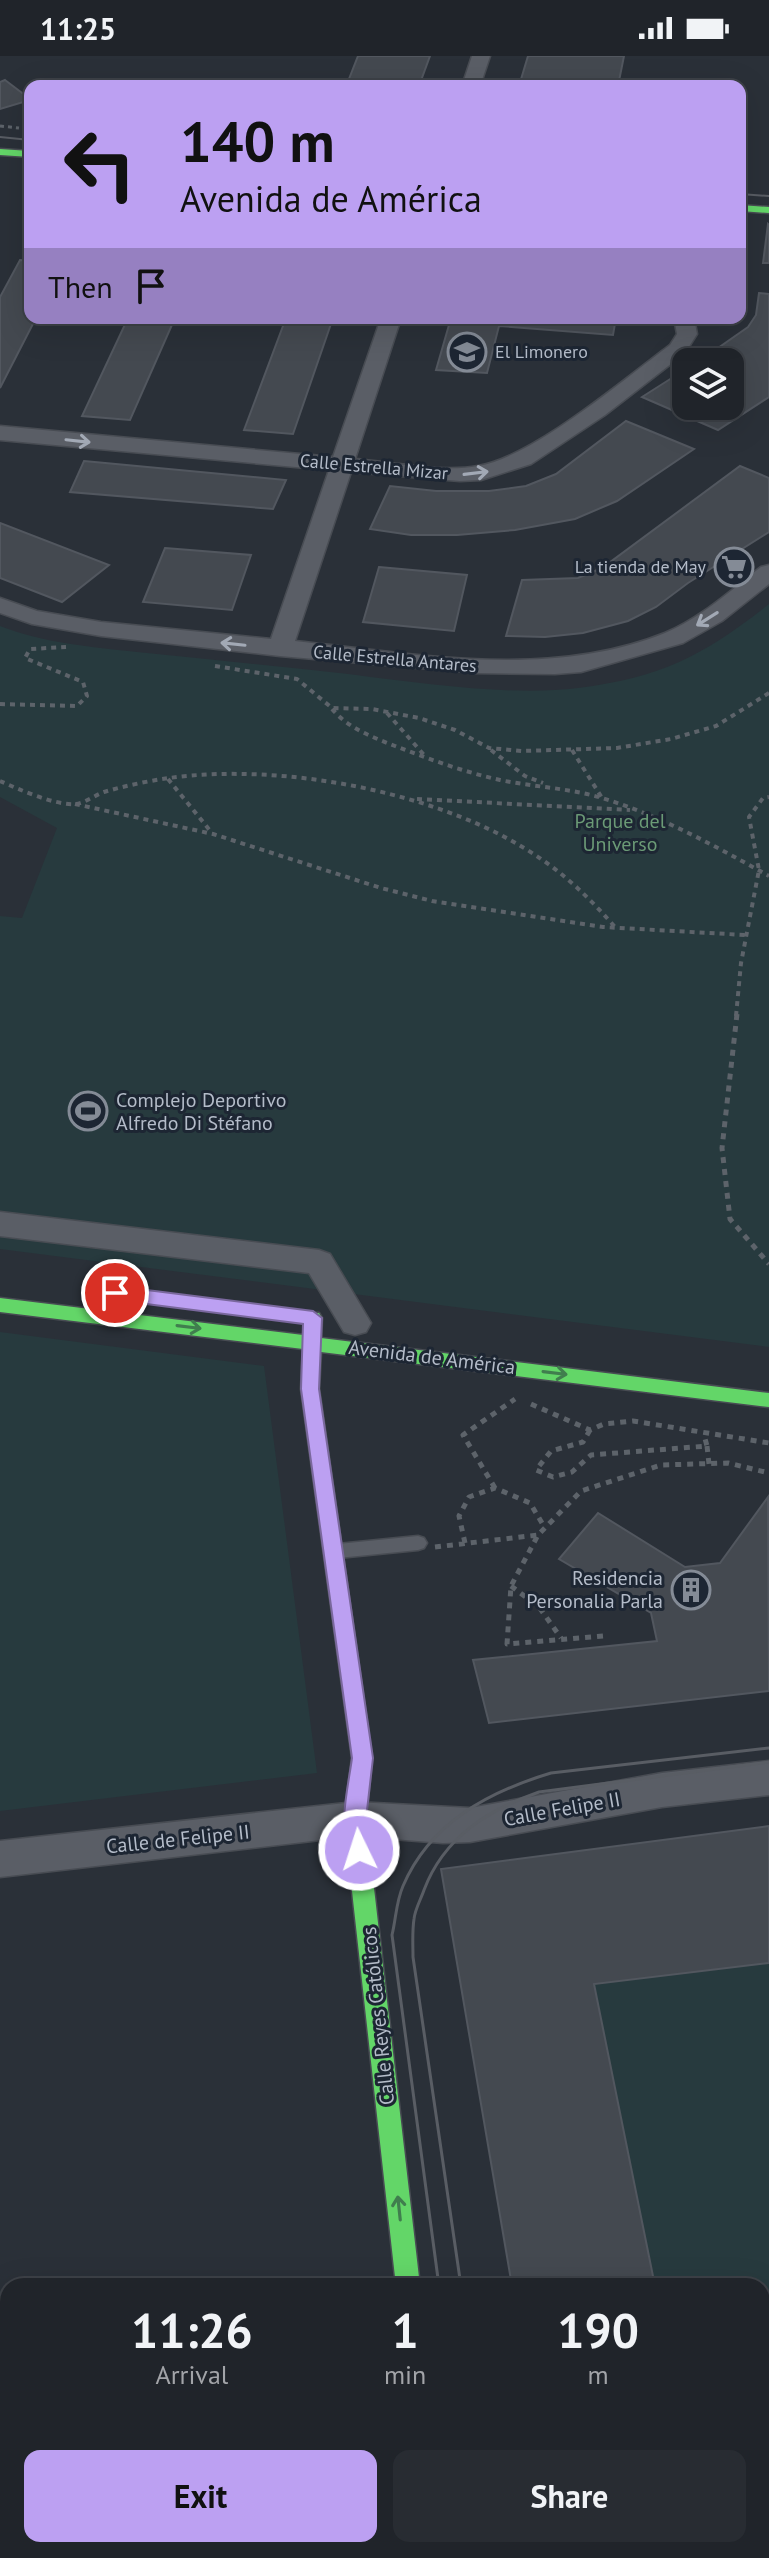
<!DOCTYPE html>
<html lang="en">
<head>
<meta charset="utf-8">
<style>
  :root { --surface:#20242a; --page:#282c32; --text:#f1f3f6; --muted:#a2a4a8; --line:#3d4147; --accent:#bca0f2 }
  body { margin:0; font-family:"PT Sans",sans-serif; background:var(--page); color:var(--text); height:100vh; display:flex; flex-direction:column; font-size:30px; white-space:nowrap }
  * { box-sizing:border-box; margin:0 }
  p { font-size:26px; color:var(--muted) }
  .icon { flex:none; width:44px; height:44px; fill:none; stroke:currentColor; stroke-width:2; stroke-linecap:round; stroke-linejoin:round }
  .map { position:relative; flex:1; overflow:hidden }
  .sheet { position:absolute; left:0px; top:2222px; width:770px; height:280px; display:flex; flex-direction:column; background:var(--surface); border-radius:24px 24px 0 0; box-shadow:0 8px 32px #0002,0 0 0 2px var(--line) }
  .sheet>* { flex:none }
  .hud { position:absolute; left:24px; top:24px; width:722px; height:244px; border-radius:16px; box-shadow:0 8px 32px #0002,0 0 0 2px var(--line); background:#bca0f2; color:#111; overflow:hidden }
  .tools { position:absolute; left:672px; top:292px; display:grid; gap:16px }
  .tools a { display:grid; place-items:center; width:72px; height:72px; border-radius:16px; background:var(--surface); box-shadow:0 8px 32px #0002,0 0 0 2px var(--line); font-size:40px }
  .pin { position:absolute; display:grid; place-items:center; width:68px; height:68px; color:#fff; margin:-34px; border:4px solid #fff; border-radius:50%; box-shadow:0 2px 8px #0007 }
  .me { position:absolute; width:88px; margin:-44px; rotate:356deg; stroke-linejoin:round; filter:drop-shadow(0 0 6px #0008) }
  .turn { display:flex; align-items:center; gap:28px; height:168px; padding:0 24px; font-size:36px }
  .turn .icon { width:104px; height:104px; stroke-width:2.5 }
  .turn b { display:block; font-size:56px; line-height:68px }
  .then { display:flex; align-items:center; height:76px; padding:0 24px; background:#0003; gap:16px; font-size:30px }
  .eta { display:flex; justify-content:space-evenly; align-items:center; height:136px; text-align:center }
  .eta b { font-size:48px; font-weight:700; line-height:56px }
  .button { display:flex; gap:16px; margin-top:auto; padding:16px 24px }
  .button a { flex:1; height:92px; border-radius:16px; background:var(--accent); color:#111; font-size:32px; font-weight:700; line-height:92px; text-align:center }
  .button a+a { background:var(--page); color:var(--text) }
  .status { display:flex; justify-content:space-between; align-items:center; height:56px; padding:0 40px; background:var(--surface); direction:ltr }
  .status svg { height:22px; fill:currentColor }
  .map>svg:first-child { display:block }
  .green { fill:#273a3e }
  .building { fill:#444950; stroke:#52575f; stroke-width:2 }
  .lines { fill:none; stroke-linecap:round; stroke-linejoin:round }
  .lane-casing { stroke:#484c53; stroke-width:3 }
  .street-casing { stroke:#484c53; stroke-width:3 }
  .fast-casing { stroke:#484c53; stroke-width:3 }
  .path-far2 { stroke:#5d636a; stroke-width:3; stroke-dasharray:4 4; stroke-linecap:butt }
  .path-far1 { stroke:#5d636a; stroke-width:4; stroke-dasharray:5 5; stroke-linecap:butt }
  .path { stroke:#5d636a; stroke-width:5; stroke-dasharray:6 6; stroke-linecap:butt }
  .lane { fill:#5a5e66; fill-rule:evenodd }
  .street { fill:#5a5e66; fill-rule:evenodd }
  .fast { fill:#63d668; fill-rule:evenodd }
  .tram-far1 { stroke:#595d64; stroke-width:2 }
  .tram { stroke:#595d64; stroke-width:3 }
  .oneway { stroke:#a2a9b5 }
  .oneway2 { stroke:#407e4e }
  .route { fill:#bca0f2; stroke:#7a689d; stroke-width:2 }
  .labels { text-anchor:middle; stroke-width:6; stroke-linejoin:round; paint-order:stroke }
  .far-poi-label { font-size:18px; fill:#b4bcc9; stroke:#1d2633; text-anchor:start }
  .far-street-label { font-size:18px; fill:#b4bcc9; stroke:#1d2633 }
  .park-label { font-size:20px; fill:#6b9a76; stroke:#1d2633 }
  .poi-label { font-size:20px; fill:#b4bcc9; stroke:#1d2633; text-anchor:start }
  .street-label { font-size:20px; fill:#b4bcc9; stroke:#1d2633 }
</style>
</head>
<body>
<div class="status"><b>11:25</b><svg viewBox="0 0 49 12"><path d="M0 12V9h3v3zM5 12V6h3v6zM10 12V3h3v9zM15 12V0h3v12zM26 1h20v11H26zM47 4h2v5h-2z"/></svg></div>
<div class="map">
<svg width="769" height="2502" viewBox="0 0 769 2502">
  <rect width="100%" height="100%" fill="#2a3038"/>
  <path class="green" d="M769,548V1291L0,1193V860L22,862L57,772L0,741V570C43,587 92,591 137,596C195,602 254,608 312,614C391,622 500,642 578,632C662,621 703,600 769,548Z
    M0,1276L264,1310L317,1717L0,1755Z
    M769,1907V2256L762,2257V2230H655L594,1928Z"/>
  <path class="building" d="M358,0H430L419,30L347,28Z
    M528,0H624L618,30H519Z
    M5,24L30,43V44L0,53V26Z
    M768,168L769,169V207H763Z
    M20,204L30,205V262H36L0,332V241Z
    M759,237L769,238V341L718,374L642,341L686,313V350H730V306H698L748,271L756,259Z
    M128,262H175L130,364L82,360Z
    M286,262H333L293,378L244,374Z
    M451,262H616L613,279L499,270L487,317L436,314Z
    M626,365L694,393L617,445L575,463L515,474L457,479H411L370,473L390,430L436,435H489L526,430L556,418Z
    M84,405L286,424L273,453L70,436Z
    M740,410L769,422V476L688,527L656,551L628,565L583,577L545,581L506,580L522,524L578,522L602,512Z
    M0,467L109,509L62,546L0,522Z
    M165,492L251,499L232,554L143,546Z
    M379,511L467,519L454,575L363,566Z
    M768,1441L769,1635L489,1667L473,1604L657,1585L651,1557L559,1503L598,1457L685,1511L720,1507Z
    M769,1770V1907L594,1928L655,2230H512L441,1813Z
    M769,2256V2401L762,2402V2257Z"/>
  <g class="lines">
    <g class="lane-casing">
      <path id="lane" d="M418,1480L424,1482L427,1487L424,1492L418,1494L338,1502L332,1500L329,1495L332,1490L338,1488Z"/>
    </g>
    <g class="street-casing">
      <path id="street" d="M472,0H490L480,30H462Z
        M381,262H401L355,403C392,406 442,417 478,410C533,401 623,324 670,289L677,278L674,262H694L697,278L685,297L605,359L531,408L481,424L460,425L351,416L295,585C416,598 548,624 665,577C701,562 731,534 761,511L769,509V528L722,565L683,587L581,616L555,618L477,617L280,600L101,580L32,568L0,557V542L37,555L101,566L271,583L329,414L0,384V370L333,401Z
        M0,1156L319,1194L330,1198L371,1267L366,1276L355,1279L344,1276L309,1217L0,1180Z
        M769,1705V1739L662,1751L470,1786L443,1787L355,1780L0,1821V1785L355,1746L470,1752L662,1717Z
        M769,2453V2499L762,2500L748,2494H762V2454Z
        M415,2494H461L462,2502H416Z
        M579,2494H674L671,2502H576Z"/>
    </g>
    <g class="fast-casing">
      <path id="fast" d="M0,93L30,95V101L0,99Z
        M740,149L769,151V157L740,155Z
        M0,1242L303,1279L307,1257H319L322,1262L321,1282L769,1337V1351L321,1296L319,1333L372,1702L366,1763L420,2230H396L344,1763L352,1702L301,1333L303,1293L0,1256Z"/>
    </g>
    <path class="path-far2" d="M0,70L19,72"/>
    <path class="path-far1" d="M215,610L297,623L332,652L372,653L419,662L455,674L489,692L522,695L617,692L671,683L716,670L769,637
      M0,648L77,650L87,640L83,626L25,602L30,593L66,591
      M332,653C348,672 372,681 395,690C429,703 464,716 500,724C534,731 569,732 602,742C661,760 715,790 769,820
      M387,657L425,700
      M491,694L525,720L543,727
      M572,694L602,742
      M168,723L212,777
      M0,725C18,733 56,750 76,748C85,747 95,739 104,736C124,730 148,725 169,722C285,706 448,737 544,805C571,824 593,846 615,871
      M417,743L630,754
      M75,748L213,778L381,832L432,845L603,871L745,879
      M736,960L741,907L759,814L749,761L763,742L769,741"/>
    <path class="path" d="M737,958L722,1092L730,1163L769,1208
      M531,1348L590,1374L604,1368L633,1365L769,1387
      M590,1374L583,1386L551,1395L536,1414L553,1421L572,1416L591,1399L707,1390L704,1379
      M707,1390L709,1408
      M495,1432L463,1379L515,1343
      M465,1487L459,1460L469,1441L495,1432L530,1447L545,1472
      M435,1491L538,1479
      M511,1530L539,1551L561,1582
      M603,1580L507,1588L511,1530L538,1479L581,1435L661,1409L728,1407L769,1417"/>
    <use href="#lane" class="lane"/>
    <use href="#street" class="street"/>
    <use href="#fast" class="fast"/>
    <path class="tram-far1" d="M0,81L30,84
      M740,138L769,140"/>
    <path class="tram" d="M439,2230L392,1879C396,1863 396,1846 403,1830C430,1767 488,1736 551,1717L769,1692
      M461,2230L413,1901C413,1889 412,1876 414,1863C415,1853 421,1843 424,1834C444,1781 488,1754 539,1736L769,1706
      M477,2494L478,2502
      M500,2494L501,2502"/>
  </g>
  <defs><path id="oneway-shaft" d="M-6 0H5M1.5-3L5.5 0L1.5 3" fill="none" stroke-width="1.6" stroke-linecap="round" stroke-linejoin="round" transform="scale(2)"/></defs>
  <g class="oneway">
    <use href="#oneway-shaft" transform="translate(78 385) rotate(6)"/>
    <use href="#oneway-shaft" transform="translate(476 417) rotate(-7)"/>
    <use href="#oneway-shaft" transform="translate(707 563) rotate(148)"/>
    <use href="#oneway-shaft" transform="translate(233 588) rotate(-174)"/>
  </g>
  <g class="oneway2">
    <use href="#oneway-shaft" transform="translate(189 1271) rotate(7)"/>
    <use href="#oneway-shaft" transform="translate(555 1317) rotate(7)"/>
    <use href="#oneway-shaft" transform="translate(399 2152) rotate(-96)"/>
  </g>
  <path class="route" d="M115,1230L313,1255L322,1262L319,1333L373,1702L366,1763L369,1794L366,1801L359,1804L351,1801C337,1771 348,1733 352,1702L301,1333L303,1268L115,1244L106,1237Z"/>
  <defs>
    <g id="school-ring" transform="scale(2)"><circle r="9.5" fill="#1d2633" stroke="#848b96" stroke-width="1.5"/><path d="M0-5L7-2L0 1L-7-2ZM-4 1L0 2.5L4 1V4Q0 6-4 4Z" fill="#848b96"/></g>
    <g id="supermarket-ring" transform="scale(2)"><circle r="9.5" fill="#1d2633" stroke="#848b96" stroke-width="1.5"/><path d="M-6-5.5h2.5l.6 2H6L4.5 2H-2.5L-4.4-4H-6ZM-1.5 3.2a1.3 1.3 0 1 0 .1 0ZM3 3.2a1.3 1.3 0 1 0 .1 0Z" fill="#848b96"/></g>
    <g id="stadium-ring" transform="scale(2)"><circle r="9.5" fill="#1d2633" stroke="#848b96" stroke-width="1.5"/><path d="M0-5a6.5 5 0 1 0 0 10a6.5 5 0 1 0 0-10ZM-3.5-1.8h7v3.6h-7Z" fill="#848b96"/></g>
    <g id="building-ring" transform="scale(2)"><circle r="9.5" fill="#1d2633" stroke="#848b96" stroke-width="1.5"/><path d="M-4-6H4V6H1V3H-1V6H-4ZM-2.5-4.3h1.7v1.8h-1.7ZM.8-4.3h1.7v1.8H.8ZM-2.5-1h1.7V.8h-1.7ZM.8-1h1.7V.8H.8Z" fill="#848b96"/></g>
  </defs>
  <g fill-rule="evenodd">
    <use href="#school-ring" x="467" y="296"/>
    <use href="#supermarket-ring" x="734" y="511"/>
    <use href="#stadium-ring" x="88" y="1055"/>
    <use href="#building-ring" x="691" y="1534"/>
  </g>
  <g class="labels">
    <g class="far-poi-label">
      <text x="495" y="302">El Limonero</text>
      <text x="706" y="517" text-anchor="end">La tienda de May</text>
    </g>
    <g class="far-street-label">
      <text transform="translate(374 411) rotate(5)" y="6">Calle Estrella Mizar</text>
      <text transform="translate(395 603) rotate(5)" y="6">Calle Estrella Antares</text>
    </g>
    <g class="park-label">
      <text x="620" y="772">Parque del<tspan x="620" dy="23">Universo</tspan></text>
    </g>
    <g class="poi-label">
      <text x="116" y="1051">Complejo Deportivo<tspan x="116" dy="23">Alfredo Di Stéfano</tspan></text>
      <text x="663" y="1529" text-anchor="end">Residencia<tspan x="663" dy="23">Personalia Parla</tspan></text>
    </g>
    <g class="street-label">
      <text transform="translate(432 1301) rotate(7)" y="7">Avenida de América</text>
      <text transform="translate(562 1753) rotate(-10)" y="7">Calle Felipe II</text>
      <text transform="translate(178 1783) rotate(-6)" y="7">Calle de Felipe II</text>
      <text transform="translate(378 1960) rotate(-96)" y="7">Calle Reyes Católicos</text>
    </g>
  </g>
</svg>
<div class="tools">
<a><svg class="icon" aria-label="layers" viewBox="0 0 24 24"><path d="M12 4l9 5-9 5-9-5zM3 14l9 5 9-5"/></svg></a>
</div>
<div class="pin" style="left:115px;top:1237px;background:#d93025"><svg class="icon" aria-label="arrive" viewBox="0 0 24 24"><path d="M6 21V4h12l-3 4 3 4H6"/></svg></div>
<svg class="me" style="left:359px;top:1794px" viewBox="-20 -20 40 40"><circle r="17" fill="#bca0f2" stroke="#fff" stroke-width="3"/><path d="M0-11L8 9 0 5-8 9z" fill="#fff"/></svg>
<div class="hud">
<div class="turn"><svg class="icon" aria-label="left" viewBox="0 0 24 24"><path d="M17 20v-9H6M10 6l-5 5 5 5"/></svg><div><b>140 m</b>Avenida de América</div></div>
<div class="then">Then<svg class="icon" aria-label="arrive" viewBox="0 0 24 24"><path d="M6 21V4h12l-3 4 3 4H6"/></svg></div>
</div>
<section class="sheet">
<div class="eta">
<div><b>11:26</b><p>Arrival</p></div>
<div><b>1</b><p>min</p></div>
<div><b>190</b><p>m</p></div>
</div>
<div class="button"><a>Exit</a><a>Share</a></div>
</section>
</div>
</body>
</html>
